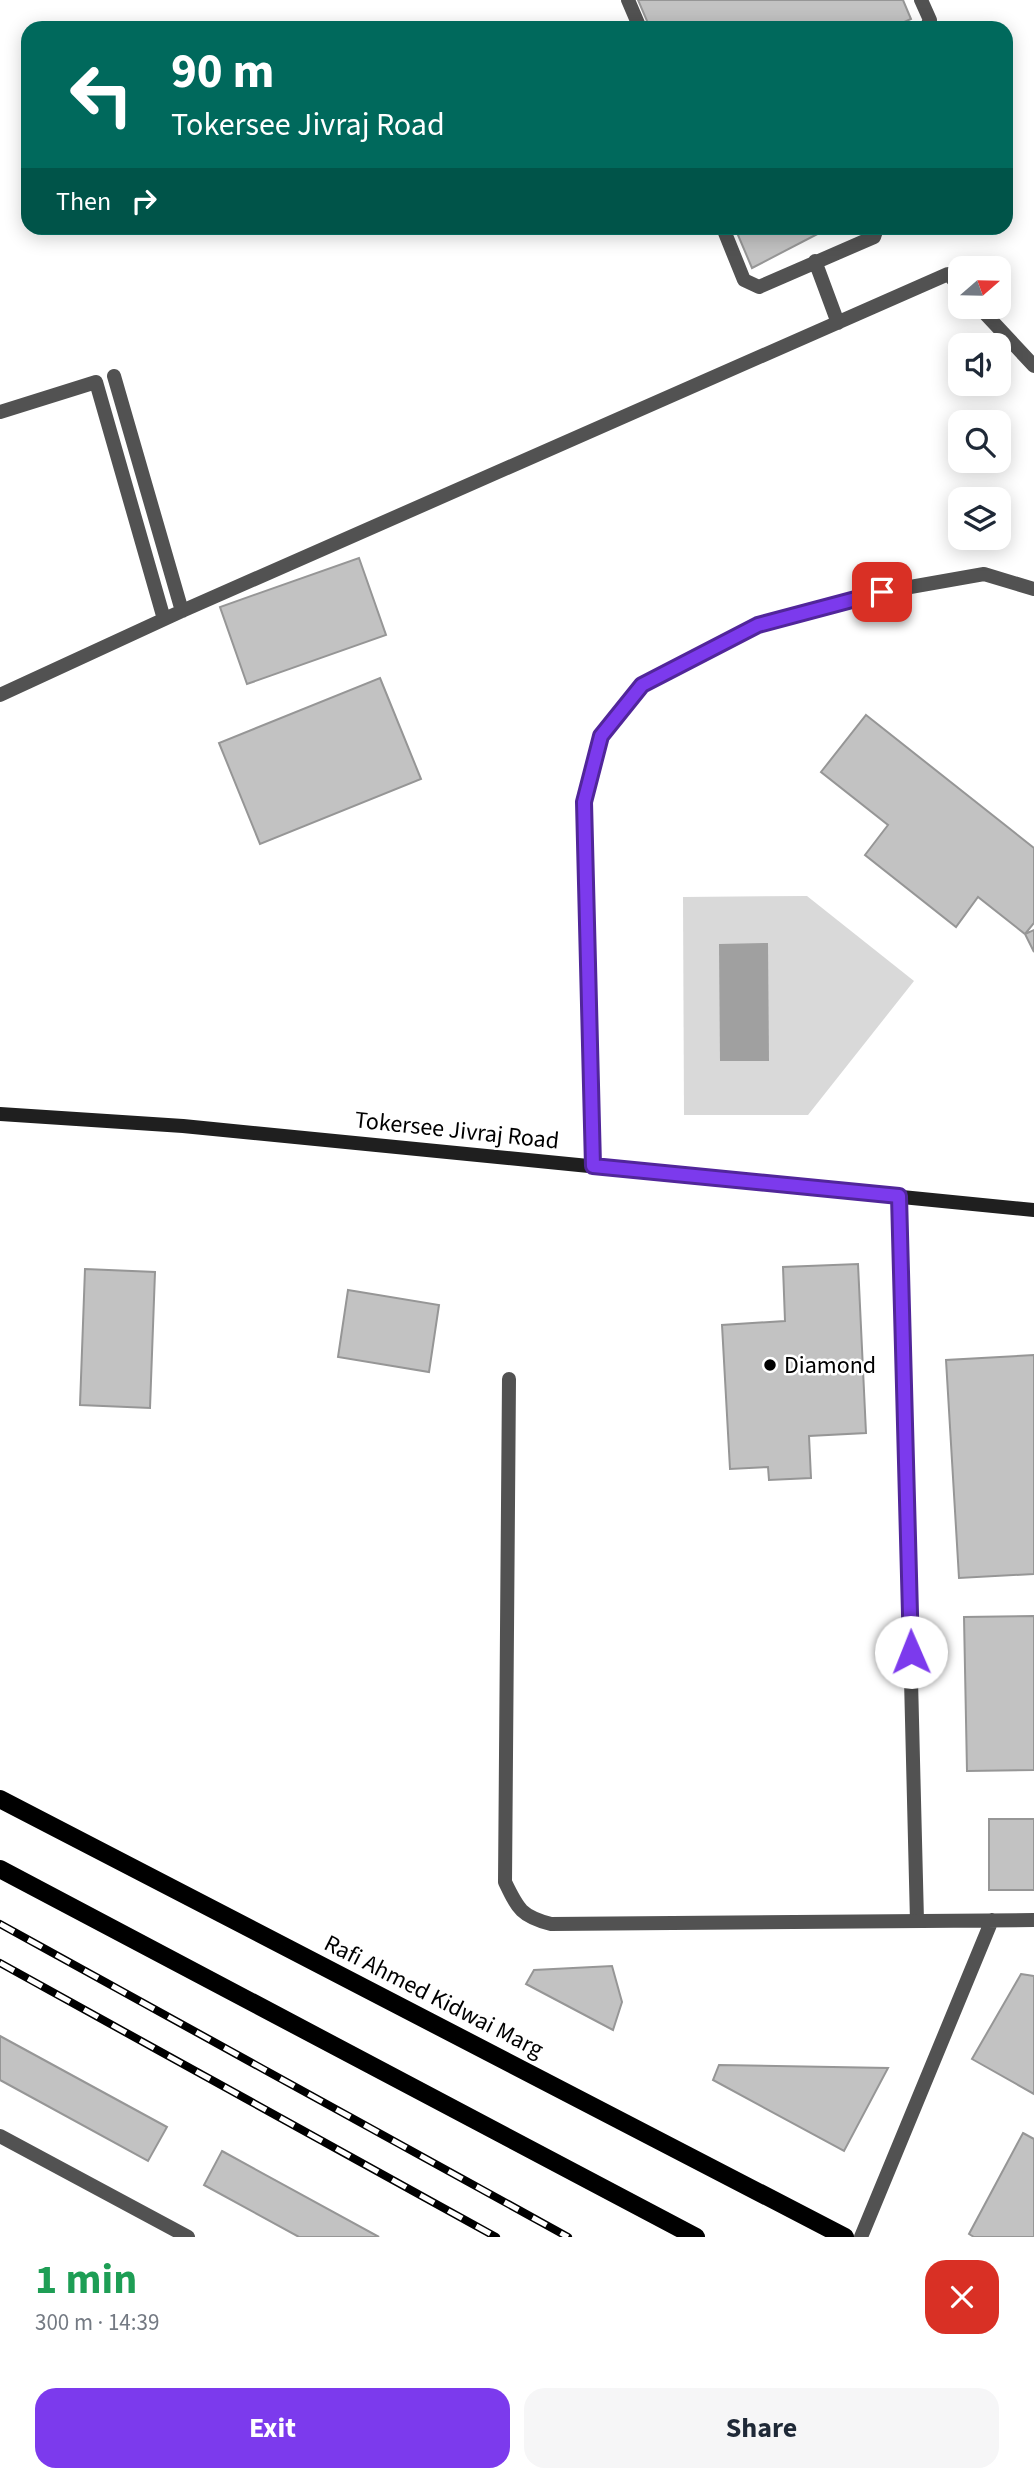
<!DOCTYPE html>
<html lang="en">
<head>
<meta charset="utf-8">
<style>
  :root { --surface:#fff; --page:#f6f6f7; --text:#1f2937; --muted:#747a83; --accent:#7c3aed }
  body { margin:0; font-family:"Source Sans 3",sans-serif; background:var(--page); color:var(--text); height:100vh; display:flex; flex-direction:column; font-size:26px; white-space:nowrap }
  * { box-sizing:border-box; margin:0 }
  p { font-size:23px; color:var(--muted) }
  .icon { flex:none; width:38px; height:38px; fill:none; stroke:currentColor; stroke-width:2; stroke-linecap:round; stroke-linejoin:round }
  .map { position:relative; height:2237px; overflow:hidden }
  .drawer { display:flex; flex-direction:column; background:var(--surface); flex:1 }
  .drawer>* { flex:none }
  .top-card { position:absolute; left:21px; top:21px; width:992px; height:214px; border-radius:21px; box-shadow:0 4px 18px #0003; background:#00695c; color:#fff; overflow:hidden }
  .needle { width:46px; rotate:70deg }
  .fabs { position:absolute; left:948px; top:256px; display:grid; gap:14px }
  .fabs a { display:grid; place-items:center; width:63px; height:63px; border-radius:14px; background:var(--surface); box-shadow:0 4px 18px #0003; font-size:35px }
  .pin { position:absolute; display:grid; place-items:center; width:60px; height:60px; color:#fff; margin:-30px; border-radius:14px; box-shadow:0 4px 10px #0006 }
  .me { position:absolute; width:77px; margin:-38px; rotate:359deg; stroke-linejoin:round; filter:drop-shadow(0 0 5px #0008) }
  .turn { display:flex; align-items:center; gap:24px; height:147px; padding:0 35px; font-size:32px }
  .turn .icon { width:91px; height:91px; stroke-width:2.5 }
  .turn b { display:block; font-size:49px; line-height:60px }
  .then { display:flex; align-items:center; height:66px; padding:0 35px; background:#0003; gap:14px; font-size:26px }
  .round { display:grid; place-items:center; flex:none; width:74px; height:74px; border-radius:21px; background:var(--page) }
  .headline { display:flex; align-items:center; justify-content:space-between; height:119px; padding:0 35px }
  h1 { font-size:42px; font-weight:700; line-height:52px; color:#1e9e55 }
  .cta { display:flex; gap:14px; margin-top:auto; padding:14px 35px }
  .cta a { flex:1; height:80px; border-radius:21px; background:var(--accent); color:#fff; font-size:28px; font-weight:700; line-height:80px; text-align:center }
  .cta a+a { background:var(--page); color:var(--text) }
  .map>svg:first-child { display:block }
  .green { fill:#d9d9d9 }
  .water { fill:#a0a0a0 }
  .building { fill:#c2c2c2; stroke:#969696; stroke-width:2 }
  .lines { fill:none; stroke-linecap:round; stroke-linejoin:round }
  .lane { stroke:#525252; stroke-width:14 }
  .street { stroke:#525252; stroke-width:14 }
  .secondary { stroke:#1f1f1f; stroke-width:14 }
  .primary { stroke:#000; stroke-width:18 }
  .rail-casing { stroke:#000; stroke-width:8 }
  .rail { stroke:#fff; stroke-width:5; stroke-dasharray:16; stroke-linecap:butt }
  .route-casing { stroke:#51269a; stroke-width:18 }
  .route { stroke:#7c3aed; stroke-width:12 }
  .poi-dot { fill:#000; stroke:#fff; stroke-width:2.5 }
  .labels { text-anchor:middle; stroke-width:5; stroke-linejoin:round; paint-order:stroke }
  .street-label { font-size:24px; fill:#000; stroke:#fff }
  .poi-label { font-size:24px; fill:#000; stroke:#fff; text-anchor:start }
</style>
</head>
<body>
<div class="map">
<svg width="1034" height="2237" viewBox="0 0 1034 2237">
  <rect width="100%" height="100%" fill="#fff"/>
  <path class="green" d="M807,896L914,981L808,1115H684L683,897Z"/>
  <path class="water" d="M768,943L769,1061H720L719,944Z"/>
  <path class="building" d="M638,0H903L911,19L891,28H650Z
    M735,228H829L752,268Z
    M359,558L386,635L247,684L220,607Z
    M380,678L421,779L260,844L219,743Z
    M866,715L1034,848V923L1025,934L978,897L956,927L865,855L888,825L821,772Z
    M1034,930V952L1025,934Z
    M858,1264L866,1433L809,1436L811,1478L769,1480L768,1467L730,1469L722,1325L785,1321L783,1267Z
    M85,1269L155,1272L150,1408L80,1405Z
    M348,1290L439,1305L429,1372L338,1357Z
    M1034,1355V1574L959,1578L946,1360Z
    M1034,1616V1770L967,1771L964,1617Z
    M989,1819H1034V1890H989Z
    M612,1966L622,2002L613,2030L526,1984L534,1970Z
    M1021,1974L1034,1976V2094L972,2059Z
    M0,2036L167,2127L148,2161L0,2080Z
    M719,2065L888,2068L844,2151L713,2080Z
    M1023,2133L1034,2139V2237H974L969,2234Z
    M222,2151L379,2237H299L204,2185Z"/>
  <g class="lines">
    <path class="lane" d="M628,0L640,28
      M921,0L930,20L926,28
      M723,228L744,280L759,287L874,237L877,228
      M815,261L838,323
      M978,306L1034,366
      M114,376L182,611
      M0,412L96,382L164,619
      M0,695L182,611L948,274L961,288
      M899,1196L917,1921
      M0,2136L188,2237"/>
    <path class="street" d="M593,1166L584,802L602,736L642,685L758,625L882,592L984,574L1034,589
      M509,1379L505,1882C518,1909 521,1916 551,1924L1034,1920
      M861,2237L992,1920"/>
    <path class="secondary" d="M0,1114L183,1126L1034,1210"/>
    <path class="primary" d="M0,1799L845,2237
      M0,1869L696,2237"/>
    <g class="rail-casing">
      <path id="rail" d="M0,1924L568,2237
        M0,1963L496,2237"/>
    </g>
    <use href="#rail" class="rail"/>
  </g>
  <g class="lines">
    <g class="route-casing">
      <path id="route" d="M882,592L758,625L642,685L601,736L584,802L593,1166L899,1196L911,1652"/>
    </g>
    <use href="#route" class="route"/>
  </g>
  <circle class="poi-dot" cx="770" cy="1365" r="7"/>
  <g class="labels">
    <g class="street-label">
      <text transform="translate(457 1130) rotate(6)" y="8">Tokersee Jivraj Road</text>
      <text transform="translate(434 1996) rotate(27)" y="8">Rafi Ahmed Kidwai Marg</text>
    </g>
    <g class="poi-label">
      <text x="784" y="1373">Diamond</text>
    </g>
  </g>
</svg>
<div class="fabs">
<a><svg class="needle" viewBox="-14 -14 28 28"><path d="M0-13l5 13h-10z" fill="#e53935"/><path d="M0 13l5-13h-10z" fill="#747a83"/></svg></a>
<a><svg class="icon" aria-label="sound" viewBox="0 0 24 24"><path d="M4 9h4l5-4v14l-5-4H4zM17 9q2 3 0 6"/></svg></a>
<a><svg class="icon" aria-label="search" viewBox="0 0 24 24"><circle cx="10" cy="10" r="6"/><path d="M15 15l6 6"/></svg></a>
<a><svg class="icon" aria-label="layers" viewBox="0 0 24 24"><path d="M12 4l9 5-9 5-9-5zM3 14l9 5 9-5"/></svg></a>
</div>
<div class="pin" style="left:882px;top:592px;background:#d93025"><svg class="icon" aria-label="arrive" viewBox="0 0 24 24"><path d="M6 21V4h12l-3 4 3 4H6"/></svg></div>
<svg class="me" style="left:911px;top:1652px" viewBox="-20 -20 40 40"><circle r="19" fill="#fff"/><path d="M0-13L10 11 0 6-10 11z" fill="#7c3aed"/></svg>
<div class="top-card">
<div class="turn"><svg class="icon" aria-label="left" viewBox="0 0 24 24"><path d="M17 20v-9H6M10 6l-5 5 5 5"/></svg><div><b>90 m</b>Tokersee Jivraj Road</div></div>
<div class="then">Then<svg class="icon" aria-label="right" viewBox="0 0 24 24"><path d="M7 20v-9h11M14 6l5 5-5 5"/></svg></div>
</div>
</div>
<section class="drawer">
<div class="headline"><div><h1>1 min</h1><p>300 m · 14:39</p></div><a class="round" style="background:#d93025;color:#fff"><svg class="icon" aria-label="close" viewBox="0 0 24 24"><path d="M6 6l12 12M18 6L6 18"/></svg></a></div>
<div class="cta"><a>Exit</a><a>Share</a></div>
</section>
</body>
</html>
